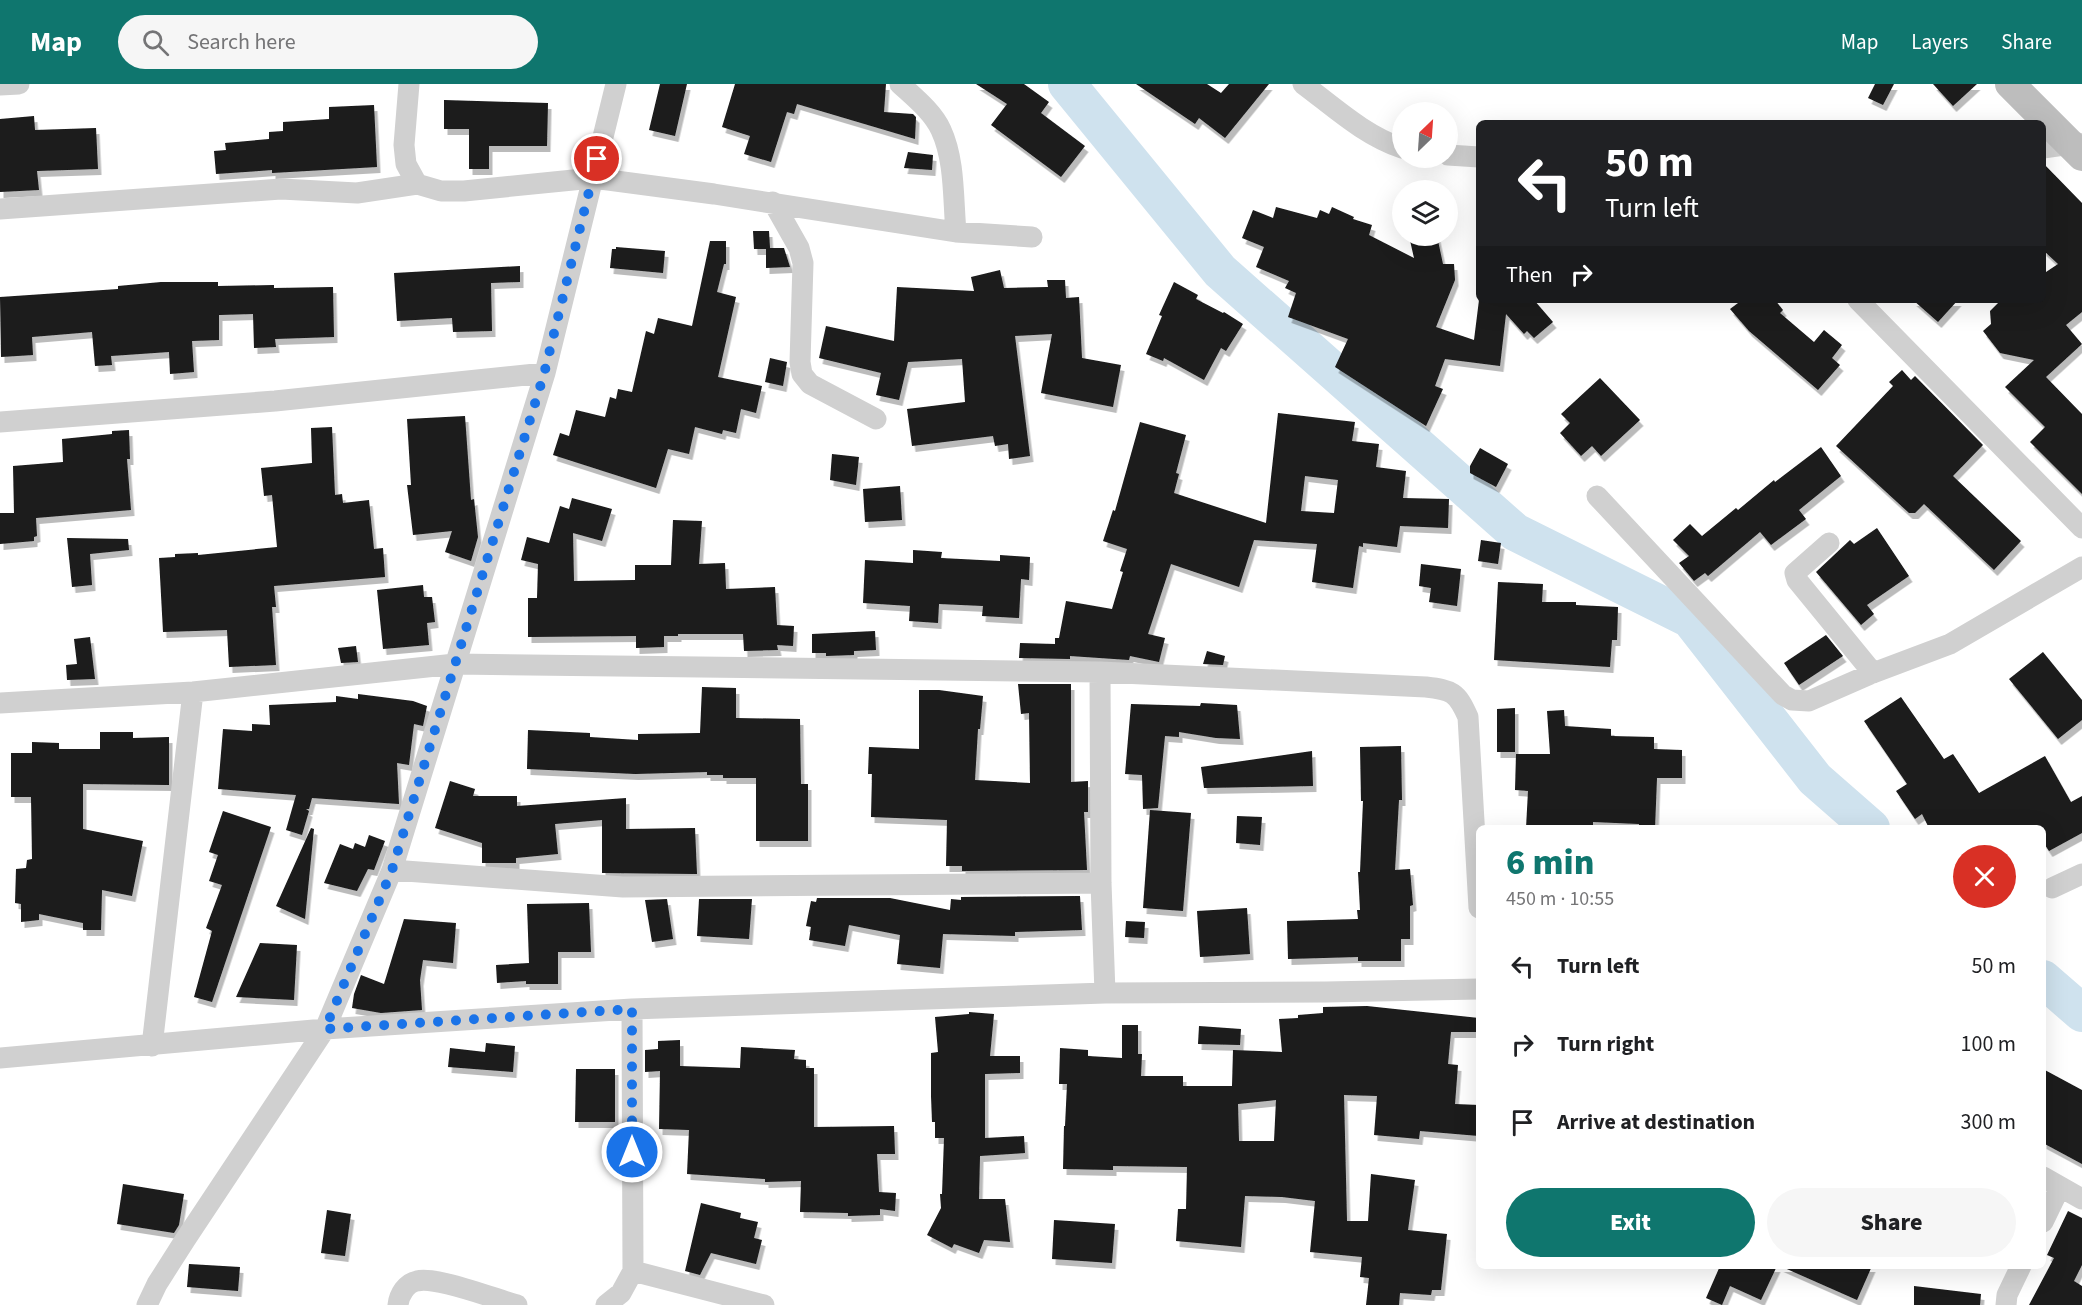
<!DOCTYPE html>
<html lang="en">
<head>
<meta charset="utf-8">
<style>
  :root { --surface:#fff; --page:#f6f6f6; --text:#202124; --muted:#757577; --accent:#0f766e }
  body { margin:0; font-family:"Source Sans 3",sans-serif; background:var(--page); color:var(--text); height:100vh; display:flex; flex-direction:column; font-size:22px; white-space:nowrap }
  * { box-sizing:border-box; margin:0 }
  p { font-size:20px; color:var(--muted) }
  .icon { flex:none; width:33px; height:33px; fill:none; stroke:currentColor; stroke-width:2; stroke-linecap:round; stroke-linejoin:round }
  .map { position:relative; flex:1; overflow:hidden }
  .panel { position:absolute; left:1476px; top:741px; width:570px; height:444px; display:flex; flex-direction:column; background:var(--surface); border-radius:9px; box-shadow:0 6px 24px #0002 }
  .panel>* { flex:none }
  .hud { position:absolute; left:1476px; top:36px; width:570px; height:183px; border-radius:9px; box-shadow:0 6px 24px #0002; background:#202124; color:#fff; overflow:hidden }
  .needle { width:39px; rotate:25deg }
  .buttons { position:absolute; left:1392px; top:18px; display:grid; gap:12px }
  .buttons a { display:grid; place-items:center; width:66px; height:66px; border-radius:50%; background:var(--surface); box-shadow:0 6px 24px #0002; font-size:30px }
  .pin { position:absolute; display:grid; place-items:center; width:51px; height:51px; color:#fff; margin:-26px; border:3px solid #fff; border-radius:50%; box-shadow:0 2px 6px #0007 }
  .me { position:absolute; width:66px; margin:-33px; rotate:0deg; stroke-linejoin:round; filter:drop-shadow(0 0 4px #0008) }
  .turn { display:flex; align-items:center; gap:21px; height:126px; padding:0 30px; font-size:27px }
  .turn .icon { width:78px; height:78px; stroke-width:2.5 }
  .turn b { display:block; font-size:42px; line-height:51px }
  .then { display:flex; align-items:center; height:57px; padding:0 30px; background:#0003; gap:12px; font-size:22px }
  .round { display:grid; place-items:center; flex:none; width:63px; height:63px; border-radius:32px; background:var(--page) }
  .overview { display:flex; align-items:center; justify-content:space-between; height:102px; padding:0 30px }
  h1 { font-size:36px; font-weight:800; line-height:45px; color:var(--accent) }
  .button { display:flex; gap:12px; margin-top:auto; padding:12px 30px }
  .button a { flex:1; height:69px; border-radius:36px; background:var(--accent); color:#fff; font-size:24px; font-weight:800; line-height:69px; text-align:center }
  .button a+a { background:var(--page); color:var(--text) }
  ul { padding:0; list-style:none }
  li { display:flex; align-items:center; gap:18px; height:78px; padding:0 30px }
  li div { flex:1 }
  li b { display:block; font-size:22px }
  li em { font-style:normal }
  header { display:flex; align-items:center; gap:36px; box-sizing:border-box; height:84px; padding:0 30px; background:var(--accent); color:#fff }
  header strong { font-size:28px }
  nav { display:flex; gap:33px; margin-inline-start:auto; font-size:21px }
  .search { width:420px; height:54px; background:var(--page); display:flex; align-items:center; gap:15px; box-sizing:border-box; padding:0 21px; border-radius:33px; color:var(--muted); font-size:22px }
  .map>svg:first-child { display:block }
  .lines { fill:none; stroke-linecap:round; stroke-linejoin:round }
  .river { stroke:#cfe2ee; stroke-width:38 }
  .building { fill:#1a1a1a; fill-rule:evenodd; filter:url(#shadow) }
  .street { stroke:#d0d0d0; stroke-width:21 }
  .secondary { stroke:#bdbdbd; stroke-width:30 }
  .route { stroke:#1a73e8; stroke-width:10; stroke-dasharray:0 18 }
</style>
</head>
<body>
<header>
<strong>Map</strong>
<div class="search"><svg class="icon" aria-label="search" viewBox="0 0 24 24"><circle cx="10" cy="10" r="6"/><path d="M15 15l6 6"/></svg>Search here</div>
<nav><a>Map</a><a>Layers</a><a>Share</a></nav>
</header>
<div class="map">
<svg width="2082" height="1221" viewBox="0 0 2082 1221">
  <defs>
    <filter id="shadow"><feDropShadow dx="3.5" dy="6" stdDeviation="0" flood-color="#0004"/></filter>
  </defs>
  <rect width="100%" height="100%" fill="#fff"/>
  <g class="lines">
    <path class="river" d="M1067,0L1220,187L1515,448L1690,535L1815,695L1871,744
      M2043,895L2082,929"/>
  </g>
  <path class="building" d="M660,0H687L675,52L649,46Z
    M735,0H886L884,28L913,30L916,33L915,55L797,20L794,30L787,28L771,78L744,70L750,52L722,43Z
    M976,0H1024L1049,18L1041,29L1085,62L1061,93L991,41L1007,20Z
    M1136,0H1207L1221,9L1229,0H1269L1225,54L1199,34L1195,40Z
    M1875,0H1894L1883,21L1868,14Z
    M1933,0H1977L1953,22Z
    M444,16L548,19L547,62H489V85H469V45H444Z
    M374,21L377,83L272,89V86L216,90L214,67L226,66L225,59L269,55V48L283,47V38L329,35V23Z
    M34,32L35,46L96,44L98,85L37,87L39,106L0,108V35Z
    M908,68L933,71L932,86L904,84Z
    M2043,79L2082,119V228L2066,241L2082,260L2046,293L2082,330V410L2030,358L2045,343L2005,303L2034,276L2000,269L1983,247L1991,240L1990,227L2001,216H2043V190L2058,180L2043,166Z
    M1276,123L1317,134L1320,126L1329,130L1332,123L1354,133L1353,135L1372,141L1369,151L1414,174L1409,152H1437L1443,180H1454L1455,196L1436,243L1474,256L1479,216H1534L1553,238L1534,254L1527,247L1524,250L1506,230L1500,282L1445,275L1435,302L1443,305L1426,342L1335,283L1348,255L1288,233L1296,209L1285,204L1289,197L1256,183L1264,163L1242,154L1253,126L1273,134Z
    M753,147H769L770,164H784L790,183L766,184V165H754Z
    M710,157H726V180H724L717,208L736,213L718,293L762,302L756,329L741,325L736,349L723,346L722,350L695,343L689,370L668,365L656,404L553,371L560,349L569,352L576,326L605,333L610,313L616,315L618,305L632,308L646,247L654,250L658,234L692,242Z
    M616,163L665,167L663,189L610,184L612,165H616Z
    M520,182V198L491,199L492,247L453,248L452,234L397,237L394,189Z
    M1000,186L1004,204L1048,203L1047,196H1065L1066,214L1079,213L1082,274L1121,281L1113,323L1041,309L1052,250L1015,252L1030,372L1009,375L1008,360L995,362L993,352L912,362L907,325L965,318L962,275L908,278L899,316L876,311L881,289L819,274L826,242L894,257L897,203L974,207L971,193Z
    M161,198H218V202L274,201V204L333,203L334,253L275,255L276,263L254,264L253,230L219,231V256L192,257L194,288L170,290L169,268L111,272L112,281L95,282L92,248L32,253L33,271L1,273L0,213L118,205V202Z
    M1174,198L1198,211L1196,215L1223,229L1224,228L1243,240L1226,267L1221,264L1204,296L1164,274L1163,277L1146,270L1162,232L1159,231Z
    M1742,216H1775L1783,226L1780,229L1814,258L1824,246L1842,261L1832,274L1840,281L1818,306L1749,247L1730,225Z
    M1913,216H1958L1938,238Z
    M770,274L787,278L783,302L765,298Z
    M1902,286L1911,296L1915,292L1983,361L1953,392L2021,457L1994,486L1924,420L1915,429H1909L1836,362L1893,302L1889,298Z
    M1600,294L1640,336L1601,372L1592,362L1581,372L1560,349L1570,339L1561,330Z
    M1278,329L1355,338L1352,357L1379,360L1376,383L1406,387L1403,414L1449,415L1448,444L1400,442L1397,463L1363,459V463L1359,462L1353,504L1312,498L1317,460L1254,456L1239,503L1171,480L1148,550L1165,554L1159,578L1130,572L1129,576L1070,572V575L1019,574L1020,559L1055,560V554H1059L1066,517L1112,525L1123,488L1120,487L1127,465L1103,457L1113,426L1115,427L1140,338L1186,351L1176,389L1179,390L1174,409L1266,439ZM1305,392L1338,396L1334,429L1301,427Z
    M465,332L471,416L474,415L478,453L471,477L445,468L452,447L413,451L407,401H411L407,335Z
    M332,343L335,411L342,410L343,419L369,416L374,465L383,464L385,493L274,502L276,523H272L276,581L229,583L227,546L163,548L159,474L175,473V470L198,469V471L277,463L272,411L264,412L261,384L312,379L311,344Z
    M129,346L130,375H127L131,426L36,434L37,452L34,453V457L0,460V429H14L13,382L63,378L62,355L112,350V347Z
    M1821,363L1841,392L1799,426L1806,435L1771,461L1760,448L1708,492L1705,489L1694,497L1679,479L1689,472L1673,456L1690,440L1702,452L1736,424L1738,426L1774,396L1775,398Z
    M1480,364L1508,380L1496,403L1470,389V382Z
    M832,370L859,373L856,401L830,396Z
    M900,402L902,436L865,438L863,405Z
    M572,414L612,425L602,457L573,449L574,497L635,496V481H671L673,436L702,437L699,480L725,479L726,505L775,503L777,541L794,542L793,562L777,561L778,566L744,567L743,550H678V552H664V563L636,564V552L528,553V514H537L538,480L521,476L527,453L549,459L560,422L569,425Z
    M1877,444L1909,492L1867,521L1874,530L1861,541L1816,488L1850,456L1854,460Z
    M67,454L128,455L129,466L90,470L92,501L72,503Z
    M1481,456L1501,459L1498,480L1478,477Z
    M913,466L942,468L941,474L1000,477V471L1030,473L1029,496L1021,495L1019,534L982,532L983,522L939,520L938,539L909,537L910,522L863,519L865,476L913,479Z
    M1421,480L1461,485L1457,522L1429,518L1431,504L1419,502Z
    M1498,498L1543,500L1542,518H1576V521L1618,523L1617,556H1612L1610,583L1494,576Z
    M423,501L424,513H432L435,538L427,539L429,561L383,565L377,506Z
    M875,547L876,566L854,567V571L826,572V569H812V550Z
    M1826,551L1843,572L1799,601L1784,579Z
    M90,553L95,595L67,596L66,581L77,580L74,555Z
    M356,562L358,578L341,579L338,564Z
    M1207,567L1225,572L1223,581L1203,580Z
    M2043,568L2082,616V636L2058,655L2009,595Z
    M1018,600H1071V698L1088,697V728H1084L1087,786L962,787V782H946L947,736L871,733L872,690H868L869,663L919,665V606H939L983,612L980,645H978L975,696L1030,699L1029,629L1021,630Z
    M702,603L736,604V634L800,635L801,700H808V757H756V694H723V691H707V688L635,690L527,685L528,646L590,649V653L638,656V650L700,649Z
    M358,610L413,617L427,622L423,642L414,640L409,681L397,679L399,720L312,714L309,725H306L309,727L302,751L286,746L296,711L218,705L223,645L252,647V640L270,641L269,621L336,618V612L358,615Z
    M1901,613L1944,675L1953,670L1979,709L2045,672L2071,718L2082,712V749L2049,767L2043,758V744H1929L1922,730L1915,735L1896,707L1907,700L1864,637Z
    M1201,619L1237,621L1240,655L1216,654L1179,648V653L1165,652L1158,724L1143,725L1142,691L1125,690L1131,620L1200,622Z
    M1515,624V668H1497V625Z
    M1564,626L1565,642L1611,645V652L1654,653V665L1682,666V694H1657L1655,744H1639V740L1593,738V744H1526L1528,707L1515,706L1516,670H1550L1547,627Z
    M100,648H133V654L169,653V701L83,700V745L143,757L132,812L102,806L101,846H83V839L39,830V836L21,838V820L15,819L16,785L26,784L27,776L32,775L31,713H11V669H32V658L59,659V665H100Z
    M1401,662L1402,716H1399L1395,786L1410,785L1413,821L1410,822V855H1401V877H1358V873L1288,875L1287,837L1358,835L1357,826H1360L1358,788H1360L1363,717H1361L1360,663Z
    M1312,667L1313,702L1204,704L1201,683Z
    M450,697L475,705L473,712H517V722L626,714V745L695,744L697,790L602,789V736L555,740L558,770L516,774V779H482V759L435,744Z
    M1150,726L1191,729L1183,827L1143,824Z
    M223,727L271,743L212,918L194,913L212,847L206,844L222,801L209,797L218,771L209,768Z
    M1237,732L1262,733L1260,761L1236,759Z
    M311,744L314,745L305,835L276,822Z
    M369,751L385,757L374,786L368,785L357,807L324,799L340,760L353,765L355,759L365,763Z
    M1080,812L1082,846L1015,848V852L943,850L940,884L897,880L900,851L849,841L845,862L809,856L811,843L806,842L811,817L816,818L817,814H890L950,826L951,815L961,816V813Z
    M667,815L673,855L652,858L645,816Z
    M699,815H752L749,855L697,852Z
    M589,819L591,868H558V900H526V897L497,899L496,881L529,879L527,820Z
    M1247,824L1250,870L1200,873L1197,827Z
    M404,835L456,839L453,879L423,876L420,896L422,926L381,929L352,924L354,910L361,891L384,900Z
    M1126,837L1145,838L1144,854L1125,853Z
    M260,859L297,861L294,916L236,913Z
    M1367,922L1479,934V948H1451L1448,980L1458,981L1455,1020L1479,1021V1052L1420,1047L1419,1055L1374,1051L1377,1012L1344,1011L1347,1137H1368L1371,1090L1415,1096L1408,1146L1447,1150L1441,1206H1432L1431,1211L1400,1209L1399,1221H1366L1369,1194L1360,1193L1362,1173L1310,1168L1315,1117L1282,1113L1245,1112L1241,1163L1176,1157L1178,1125H1186L1187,1083L1113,1082V1086L1063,1085L1064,1042H1065L1067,1000H1059L1060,964L1088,966V972L1122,974V941H1138V970H1142L1141,992H1183V1002H1232L1233,966L1282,968L1279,935L1298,934V931L1323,929V923ZM1276,1016L1274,1057H1239L1238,1020Z
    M969,928L994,930L990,972H1020V989L985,990V1054L1024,1052L1025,1069L980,1072L979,1115H1005L1010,1158L984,1156L979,1169L954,1160L952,1164L927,1151L941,1124L940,1110H942L944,1054H935V1038H932L931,1012V969L938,968L935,933L969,930Z
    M1199,942L1241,945L1240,961L1198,960Z
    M680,956V982L740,984L741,963L795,966L794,975L806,976V984H814V1043L894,1042L895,1070H877L879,1108L896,1109L895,1127L880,1125V1131L848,1132V1129L800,1128L801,1097L765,1098V1095L687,1090L689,1046L659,1045L660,987L645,988V966L658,965V957Z
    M486,959L515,962L513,988L448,983L450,964L485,968Z
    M576,985H615V1038H575Z
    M2043,985L2082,1006V1080L2043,1059Z
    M123,1100L184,1110L179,1141L174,1149L117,1140Z
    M701,1119L741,1129L740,1134L758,1138L754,1154L762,1156L756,1180L711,1169L700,1191L685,1187Z
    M327,1126L351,1130L345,1172L321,1169Z
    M2068,1127L2082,1134V1181L2074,1197L2082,1202V1221H2029L2054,1174L2047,1171Z
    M1054,1136L1115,1140L1112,1179L1052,1175Z
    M189,1180L240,1183L238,1207L187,1203Z
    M1720,1182H1777L1761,1216L1730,1202L1722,1221L1706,1214Z
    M1780,1182H1872L1857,1216Z
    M1914,1202L1981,1210L1980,1221H1914Z"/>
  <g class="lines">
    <path class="street" d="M409,0L404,61L406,80L417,100
      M900,0C914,13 933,28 941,46C955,76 953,115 956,148
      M1303,0C1334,23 1365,52 1402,64
      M0,1L19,0
      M2043,64L2078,59
      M1448,71L1479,73
      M773,118L799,164L803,179L800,278L802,290L810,300L876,335
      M0,125L281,105L357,109L417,100L441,107H464L593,94L714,110L956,148L1032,153
      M1858,216L2082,444
      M0,338L275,317L545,289
      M1597,412L1783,611L1792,616L1809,617L1873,589L1950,560L2082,483
      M1829,459L1795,489L1797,496L1873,589
      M1100,588L1101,799L1105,909
      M0,619L193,608L455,580L1100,588L1426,603C1452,606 1457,608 1468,633L1479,824
      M392,786L623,803L1101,799
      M2052,804L2082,790
      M632,925L633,1187L764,1221
      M152,962L193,608
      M0,974L325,945L632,925L1105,909L1326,908L1479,905
      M2043,1093L2082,1115
      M2043,1138L2060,1103
      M147,1221L157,1200L185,1156L325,945L392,786L545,289L616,0
      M398,1221C399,1211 406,1199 417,1197C437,1192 495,1215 517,1221
      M606,1221L621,1209L633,1187
      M2006,1221L2007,1211L2021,1182"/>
    <path class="secondary" d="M2010,0L2082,72"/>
  </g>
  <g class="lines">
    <path class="route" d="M597,75L544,290L392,786L325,945L632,925V1068"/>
  </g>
</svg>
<div class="buttons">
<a><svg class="needle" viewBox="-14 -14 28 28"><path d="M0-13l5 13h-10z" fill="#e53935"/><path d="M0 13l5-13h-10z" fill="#757577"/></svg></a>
<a><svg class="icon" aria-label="layers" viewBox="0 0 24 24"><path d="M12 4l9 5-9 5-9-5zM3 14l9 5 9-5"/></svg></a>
</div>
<div class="pin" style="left:597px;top:75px;background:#d93025"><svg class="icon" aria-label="arrive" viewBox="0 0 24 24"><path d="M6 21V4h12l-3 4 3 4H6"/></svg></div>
<svg class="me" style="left:632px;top:1068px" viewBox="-20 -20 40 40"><circle r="17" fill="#1a73e8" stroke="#fff" stroke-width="3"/><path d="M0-11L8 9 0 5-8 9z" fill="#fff"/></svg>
<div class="hud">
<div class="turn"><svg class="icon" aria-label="left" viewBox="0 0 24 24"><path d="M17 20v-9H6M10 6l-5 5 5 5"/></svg><div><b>50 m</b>Turn left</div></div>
<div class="then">Then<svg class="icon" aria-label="right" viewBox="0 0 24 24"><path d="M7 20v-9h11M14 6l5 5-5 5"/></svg></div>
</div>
<section class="panel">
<div class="overview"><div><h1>6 min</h1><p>450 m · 10:55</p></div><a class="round" style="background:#d93025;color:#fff"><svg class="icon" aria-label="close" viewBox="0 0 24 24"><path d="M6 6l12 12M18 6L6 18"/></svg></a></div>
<ul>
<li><svg class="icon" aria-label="left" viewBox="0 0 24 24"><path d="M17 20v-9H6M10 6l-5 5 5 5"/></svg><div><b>Turn left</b></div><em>50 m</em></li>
<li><svg class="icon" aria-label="right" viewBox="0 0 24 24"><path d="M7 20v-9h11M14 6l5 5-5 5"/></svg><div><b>Turn right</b></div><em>100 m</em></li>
<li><svg class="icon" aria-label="arrive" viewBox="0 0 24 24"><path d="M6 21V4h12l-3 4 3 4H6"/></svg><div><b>Arrive at destination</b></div><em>300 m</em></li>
</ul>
<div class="button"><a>Exit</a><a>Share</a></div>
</section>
</div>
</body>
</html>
